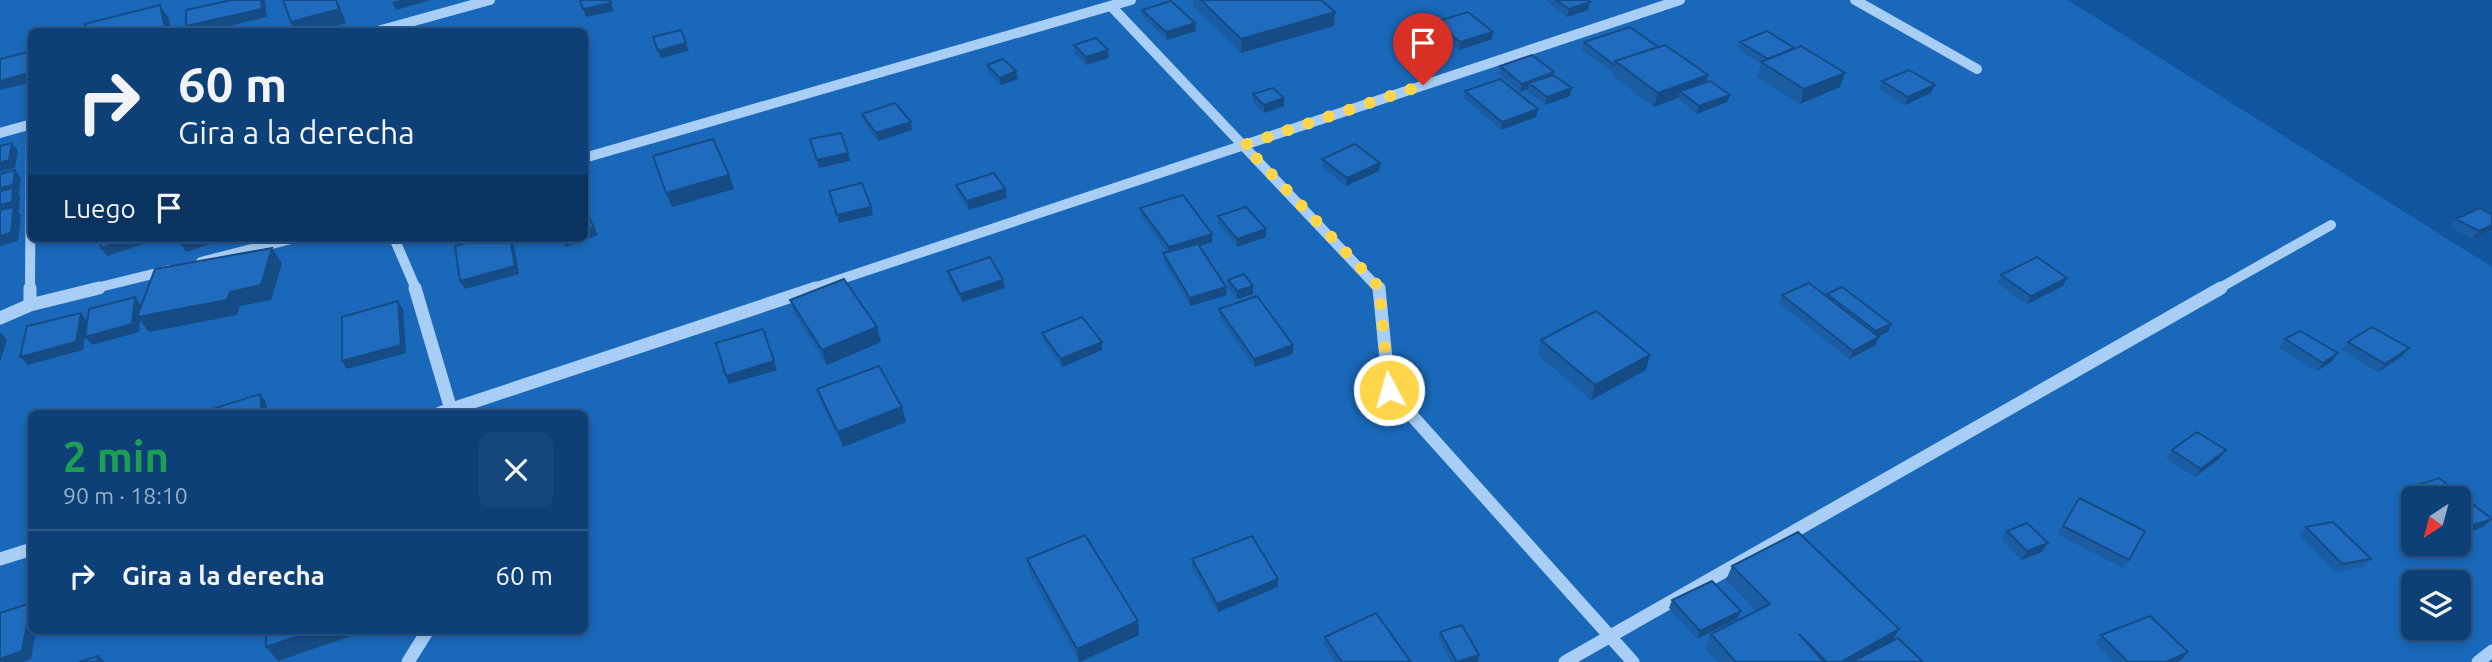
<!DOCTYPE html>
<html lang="es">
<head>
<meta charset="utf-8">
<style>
  :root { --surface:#0d4077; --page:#16477c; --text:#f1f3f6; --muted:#9aafc6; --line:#2d5989 }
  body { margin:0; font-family:Ubuntu,sans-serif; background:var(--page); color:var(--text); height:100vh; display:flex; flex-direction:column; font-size:26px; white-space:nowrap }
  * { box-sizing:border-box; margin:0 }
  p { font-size:23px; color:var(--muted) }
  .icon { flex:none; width:38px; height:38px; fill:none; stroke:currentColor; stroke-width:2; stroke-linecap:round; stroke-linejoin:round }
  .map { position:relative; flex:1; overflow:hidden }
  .drawer { position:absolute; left:28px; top:410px; width:560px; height:224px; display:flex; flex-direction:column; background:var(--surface); border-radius:10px; box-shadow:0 4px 10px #0003,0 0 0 2px var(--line) }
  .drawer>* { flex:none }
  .banner { position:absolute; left:28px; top:28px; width:560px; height:214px; border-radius:10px; box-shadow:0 4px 10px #0003,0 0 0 2px var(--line); background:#0d4077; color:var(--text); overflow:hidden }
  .needle { width:46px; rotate:216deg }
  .controls { position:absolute; left:2401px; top:486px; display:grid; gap:14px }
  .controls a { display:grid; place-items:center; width:70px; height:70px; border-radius:10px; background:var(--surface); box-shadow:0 4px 10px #0003,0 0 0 2px var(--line); font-size:35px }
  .pin { position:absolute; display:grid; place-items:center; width:60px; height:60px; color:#fff; margin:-72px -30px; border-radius:50% 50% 50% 0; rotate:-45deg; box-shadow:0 0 7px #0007 }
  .pin .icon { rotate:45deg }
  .me { position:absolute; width:77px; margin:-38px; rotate:354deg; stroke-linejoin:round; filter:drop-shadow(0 0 5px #0008) }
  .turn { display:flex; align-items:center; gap:24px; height:147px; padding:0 35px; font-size:32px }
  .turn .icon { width:91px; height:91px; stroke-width:2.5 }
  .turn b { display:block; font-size:49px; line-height:60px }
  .then { display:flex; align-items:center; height:66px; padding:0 35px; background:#0003; gap:14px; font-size:26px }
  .round { display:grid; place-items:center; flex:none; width:74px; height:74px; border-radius:10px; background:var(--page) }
  .head { display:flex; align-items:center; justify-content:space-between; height:119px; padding:0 35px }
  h1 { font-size:42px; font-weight:700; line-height:52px; color:#1e9e55 }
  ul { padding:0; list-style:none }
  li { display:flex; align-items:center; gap:21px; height:91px; padding:0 35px; border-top:2px solid var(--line) }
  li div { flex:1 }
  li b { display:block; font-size:26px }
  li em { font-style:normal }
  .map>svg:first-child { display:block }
  .green { fill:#1968b9; fill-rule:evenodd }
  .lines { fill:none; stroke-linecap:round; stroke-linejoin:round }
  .minor-far1 { stroke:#a8cef5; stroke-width:10 }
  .minor { stroke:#a8cef5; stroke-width:13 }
  .wall { fill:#1b5da3 }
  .shaded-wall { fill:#164c85 }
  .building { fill:#1f6cbe; stroke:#164c85; stroke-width:2 }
  .route { stroke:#ffd54a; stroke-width:12; stroke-dasharray:0 21.6 }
</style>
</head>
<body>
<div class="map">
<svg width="2492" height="662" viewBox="0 0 2492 662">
  <rect width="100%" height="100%" fill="#11559f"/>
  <path class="green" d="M0,0H2068L2492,267V662H0ZM32,32H584V238H32ZM32,413H584V630H32ZM2413,499H2459V544H2413ZM2413,583H2459V628H2413Z"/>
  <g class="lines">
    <path class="minor-far1" d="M1855,0L1977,69
      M1111,6L1379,289
      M374,32L490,0
      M0,133L32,124
      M584,158L1131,0
      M394,238L416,289
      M201,262L295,238
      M30,289L31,125
      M92,289L169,270
      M811,289L1680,0
      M2218,289L2331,225"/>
    <path class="minor" d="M415,288L452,413
      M1379,288L1389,390L1633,662
      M30,305V288
      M0,318L30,305L99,288
      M440,413L816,288
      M0,559L32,549
      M408,662L428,630
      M1565,662L2221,288
      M2478,662L2492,651"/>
  </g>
  <path class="wall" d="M1193,0H1321L1334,26L1241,53L1193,6Z
    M1545,0H1587L1590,2L1588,10L1567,17Z
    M1142,10L1196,31L1167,40L1143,17Z
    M1435,22L1492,39L1459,50L1434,29Z
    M1584,42L1706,82L1727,102L1697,114L1678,98L1654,107L1612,75L1613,72L1582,50Z
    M1740,42L1840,87L1800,104L1757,77L1761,64L1738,49Z
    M1074,45L1109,58L1086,65L1074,53Z
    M987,65L1018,79L1001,85L988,72Z
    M1500,66L1553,75L1570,96L1545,105L1527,91L1528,89L1520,92L1499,74Z
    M1882,81L1935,85L1931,93L1905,105L1879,89Z
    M1465,91L1536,117L1501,130L1464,98Z
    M1253,94L1284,106L1264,113L1253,102Z
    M862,114L912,130L878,141L864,122Z
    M1322,159L1380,163L1379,171L1346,186L1322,167Z
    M956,185L1005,189L1007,198L969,210L958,193Z
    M1140,208L1212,234V242L1200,246L1227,295L1190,306L1164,262L1163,253L1167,252L1141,216Z
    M2492,215V230L2472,239L2449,227L2456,219Z
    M1218,216L1266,237L1237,247L1218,224Z
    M948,271L1003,280L1005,288L962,302L949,279Z
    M2001,275L2063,286L2027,304L1997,283Z
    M1228,280L1253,294L1237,299L1228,288Z
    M1827,294L1891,324L1888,332L1878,337H1879L1875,346L1849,359L1779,303L1782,295L1826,297Z
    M790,300L881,342L827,365L795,315Z
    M1219,309L1293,354L1254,367L1219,317Z
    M1042,333L1102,342V350L1062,367L1044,342Z
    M2285,339L2338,353L2331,362L2317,371L2279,348Z
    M1541,340L1646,370L1591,400L1538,355Z
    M2348,342L2402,356L2378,372L2341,350Z
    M817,389L902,407L906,422L843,447L822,404Z
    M2172,450H2226L2219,459L2195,477L2166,458Z
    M2439,478L2492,519L2483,527L2459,536V499H2413L2408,494L2415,486Z
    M2079,498L2129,560L2123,568L2057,534Z
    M2306,527L2371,559L2363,567L2335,572L2299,535Z
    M2007,531L2042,552L2021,560L2001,539Z
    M1027,559L1138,621L1139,635L1081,662H1079L1030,574Z
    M1192,559L1278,579V587L1218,612L1192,567Z
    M1732,566L1893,640L1923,662H1717L1705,648L1711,634L1756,611L1726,580Z
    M1672,600L1741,611L1737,619L1697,639L1669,608Z
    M1440,632L1479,655L1478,662H1451L1439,639Z
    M2101,635L2181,660L2177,662H2114L2095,643Z
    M1325,637L1411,662H1336L1324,645Z"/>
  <path class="shaded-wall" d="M261,0H265V1L267,17L203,32H189L186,26Z
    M336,0H337L346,23L316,32H296L291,22Z
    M400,0H431L396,10L392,2Z
    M1590,2L1588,10L1567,17L1569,9Z
    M611,3L614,11L586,17L583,9Z
    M160,5L169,19L171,32H152Z
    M1335,12L1334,26L1241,53V39Z
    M1195,23L1196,31L1167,40L1166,32Z
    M1493,32L1492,39L1459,50L1460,42Z
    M686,43L689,51L661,58L658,51Z
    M1108,50L1109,58L1086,65V57Z
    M1016,71L1018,79L1001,85L1000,78Z
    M32,72V86L29,83L0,90V81Z
    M1554,72L1553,80L1529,83L1528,89L1520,92L1522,84Z
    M1845,73L1840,87L1800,104L1804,89Z
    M1708,75L1704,89L1680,91L1678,98L1654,107L1658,93Z
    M1935,85L1931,93L1905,105L1908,97Z
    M1572,88L1570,96L1545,105L1547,97Z
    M1730,95L1727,102L1697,114L1699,106Z
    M1284,98V106L1264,113V105Z
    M1538,109L1536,117L1501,130L1502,122Z
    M911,122L912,130L878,141L876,133Z
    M12,143L18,151L15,168L0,172V163Z
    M848,153L850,161L819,168L817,160Z
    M1380,163L1379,171L1346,186L1347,178Z
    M15,170L21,178L19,193H18L20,196L19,210H17L21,215L18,241L0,246V188Z
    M729,175L734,189L672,207L666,193Z
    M1005,189L1007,198L969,210L967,201Z
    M871,207L873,215L839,223L837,215Z
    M2492,225V230L2472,239L2479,231Z
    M594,227L598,235L566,247L562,239L584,238V231Z
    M1266,229V237L1237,247V239Z
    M1212,234V242L1169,256V247Z
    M131,238H162L107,256L101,248Z
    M198,238H229L186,252L180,243Z
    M510,238H512L513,240L519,274L465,289L460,281Z
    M272,248L282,263L271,300L240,306L237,315L149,332L140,320L139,332L92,345L85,337L135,297L141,305L140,317L230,292Z
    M2067,278L2063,286L2027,304L2031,296Z
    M1003,280L1005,288L962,302L960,294Z
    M1253,286V294L1237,299V291Z
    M1226,287L1227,295L1190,306V298Z
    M398,301L403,309L406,353L347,369L342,361Z
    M81,313L87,321L83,350L28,365L20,357Z
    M1891,324L1888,332L1872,339L1876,331Z
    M877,327L881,342L827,365L822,350Z
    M0,332L7,340L0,362Z
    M1879,337L1875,346L1849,359L1853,351Z
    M1102,342V350L1062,367L1061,359Z
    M1293,345V354L1254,367V359Z
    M2409,348L2402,356L2378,372L2385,364Z
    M2338,353L2331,362L2317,371L2323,363Z
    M1650,355L1646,370L1591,400L1595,385Z
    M774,361L777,370L729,384L726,376Z
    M260,394L266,402L268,413H262Z
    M902,407L906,422L843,447L838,432Z
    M2226,450L2219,459L2195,477L2201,469Z
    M2492,519L2483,527L2459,536L2467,527Z
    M2048,543L2042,552L2021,560L2027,551Z
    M1278,579V587L1218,612L1217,604Z
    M31,603L32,630H36L31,659L23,662H0V659Z
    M1741,611L1737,619L1697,639L1700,631Z
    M1138,621L1139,635L1079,662L1077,649Z
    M1899,629L1891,643L1858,662H1841Z
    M316,630H360V633L278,661L266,647Z
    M2188,652L2181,660L2177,662H2166Z
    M1479,655L1478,662H1457Z
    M99,656L105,662H97Z"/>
  <path class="building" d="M232,0H261L262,9L186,26V10Z
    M283,0H336L339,9L291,22Z
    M580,0H610L611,3L583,9Z
    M1201,0H1321L1335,12L1241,39Z
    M1556,0H1587L1590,2L1569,9Z
    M1171,1L1195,23L1166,32L1142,10Z
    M160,5L165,28L152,32H86L85,24Z
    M1468,12L1493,32L1460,42L1435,22Z
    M1630,27L1658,47L1615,61L1614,65L1584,42Z
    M681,30L686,43L658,51L653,37Z
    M1767,31L1794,48L1768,59L1740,42Z
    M1096,38L1108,50L1086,57L1074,45Z
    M1665,45L1708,75L1658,93L1615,61Z
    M1801,46L1845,73L1804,89L1761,62Z
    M32,51V72L0,81V59Z
    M1532,55L1554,72L1522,84L1500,66Z
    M1003,59L1016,71L1000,78L987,65Z
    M1909,70L1935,85L1908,97L1882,81Z
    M32,74V81L28,82L27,75Z
    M1553,75L1572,88L1547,97L1529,83Z
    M1500,79L1538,109L1502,122L1465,91Z
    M1710,81L1730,95L1699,106L1680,91Z
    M1273,88L1284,98L1264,105L1253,94Z
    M895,103L911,122L876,133L862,114Z
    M841,133L848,153L817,160L810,139Z
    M713,139L729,175L666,193L653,156Z
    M12,143L9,160L0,163V146Z
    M1355,144L1380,163L1347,178L1322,159Z
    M15,170L13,185L0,188V174Z
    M994,173L1005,189L967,201L956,185Z
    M862,183L871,207L837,215L829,191Z
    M13,188L12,202L0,205V191Z
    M1183,195L1212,234L1169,247L1140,208Z
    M14,207L11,233L0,236V210Z
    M1246,207L1266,229L1237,239L1218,216Z
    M2480,208L2492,215V225L2479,231L2456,219Z
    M584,209L594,227L584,231Z
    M99,238H131L101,248Z
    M180,238H198L180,243Z
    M486,238H510L515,266L460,281L455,246Z
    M1198,244L1226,287L1190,298L1163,253Z
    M272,248L261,285L230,292L227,300L137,317L155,269Z
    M990,257L1003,280L960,294L948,271Z
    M2037,257L2067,278L2031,296L2001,275Z
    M1244,274L1253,286L1237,291L1228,280Z
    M844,279L877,327L822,350L790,300Z
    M1809,283L1879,337L1853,351L1782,295Z
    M1842,287L1891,324L1876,331L1827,294Z
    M1257,296L1293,345L1254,359L1219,309Z
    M135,297L132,324L85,337L89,309Z
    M398,301L401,345L342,361V317Z
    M1596,311L1650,355L1595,385L1541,340Z
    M81,313L76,342L20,357L27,326Z
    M1082,317L1102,342L1061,359L1042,333Z
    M2372,327L2409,348L2385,364L2348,342Z
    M763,329L774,361L726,376L716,343Z
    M2300,331L2338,353L2323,363L2285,339Z
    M879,366L902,407L838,432L817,389Z
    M260,394L262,413H203V412Z
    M2197,432L2226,450L2201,469L2172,450Z
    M2439,478L2492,519L2467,527L2459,521V499H2431L2415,486Z
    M2079,498L2145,531L2129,560L2063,526Z
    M2333,522L2371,559L2342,564L2306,527Z
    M2027,523L2048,543L2027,551L2007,531Z
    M1798,532L1899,629L1841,662H1827L1799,634L1824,662H1736L1711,634L1770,604L1732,566Z
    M1085,535L1138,621L1077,649L1027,559Z
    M1252,536L1278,579L1217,604L1192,559Z
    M1712,581L1741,611L1700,631L1672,600Z
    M31,603L22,651L0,659V613Z
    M1376,613L1411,662H1342L1325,637Z
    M2150,616L2188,652L2166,662H2128L2101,635Z
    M1462,625L1479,655L1457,662L1440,632Z
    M266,630H316L266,647Z
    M1898,638L1923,662H1852Z
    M99,656L97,662H79Z"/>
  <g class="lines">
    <path class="route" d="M1389,390L1379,287L1244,145L1423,85"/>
  </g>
</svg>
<div class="controls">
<a><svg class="needle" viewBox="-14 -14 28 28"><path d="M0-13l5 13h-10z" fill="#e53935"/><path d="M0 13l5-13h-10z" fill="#9aafc6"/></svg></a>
<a><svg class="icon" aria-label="layers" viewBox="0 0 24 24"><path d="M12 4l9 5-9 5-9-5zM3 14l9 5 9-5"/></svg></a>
</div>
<div class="pin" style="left:1423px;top:85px;background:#d93025"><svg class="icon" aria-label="arrive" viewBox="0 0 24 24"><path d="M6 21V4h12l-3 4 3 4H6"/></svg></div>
<svg class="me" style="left:1389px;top:390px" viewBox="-20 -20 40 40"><circle r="17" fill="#ffd54a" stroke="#fff" stroke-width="3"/><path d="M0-11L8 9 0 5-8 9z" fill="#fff"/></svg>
<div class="banner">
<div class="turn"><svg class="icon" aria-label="right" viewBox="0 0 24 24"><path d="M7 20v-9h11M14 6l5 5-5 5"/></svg><div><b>60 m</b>Gira a la derecha</div></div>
<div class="then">Luego<svg class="icon" aria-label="arrive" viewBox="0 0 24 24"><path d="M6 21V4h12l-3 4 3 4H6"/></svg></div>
</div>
<section class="drawer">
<div class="head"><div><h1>2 min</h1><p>90 m · 18:10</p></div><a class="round"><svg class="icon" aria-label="close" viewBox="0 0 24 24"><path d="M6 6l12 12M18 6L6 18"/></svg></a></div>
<ul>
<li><svg class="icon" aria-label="right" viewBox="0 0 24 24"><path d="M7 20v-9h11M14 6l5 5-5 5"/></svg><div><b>Gira a la derecha</b></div><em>60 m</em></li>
</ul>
</section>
</div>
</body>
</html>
